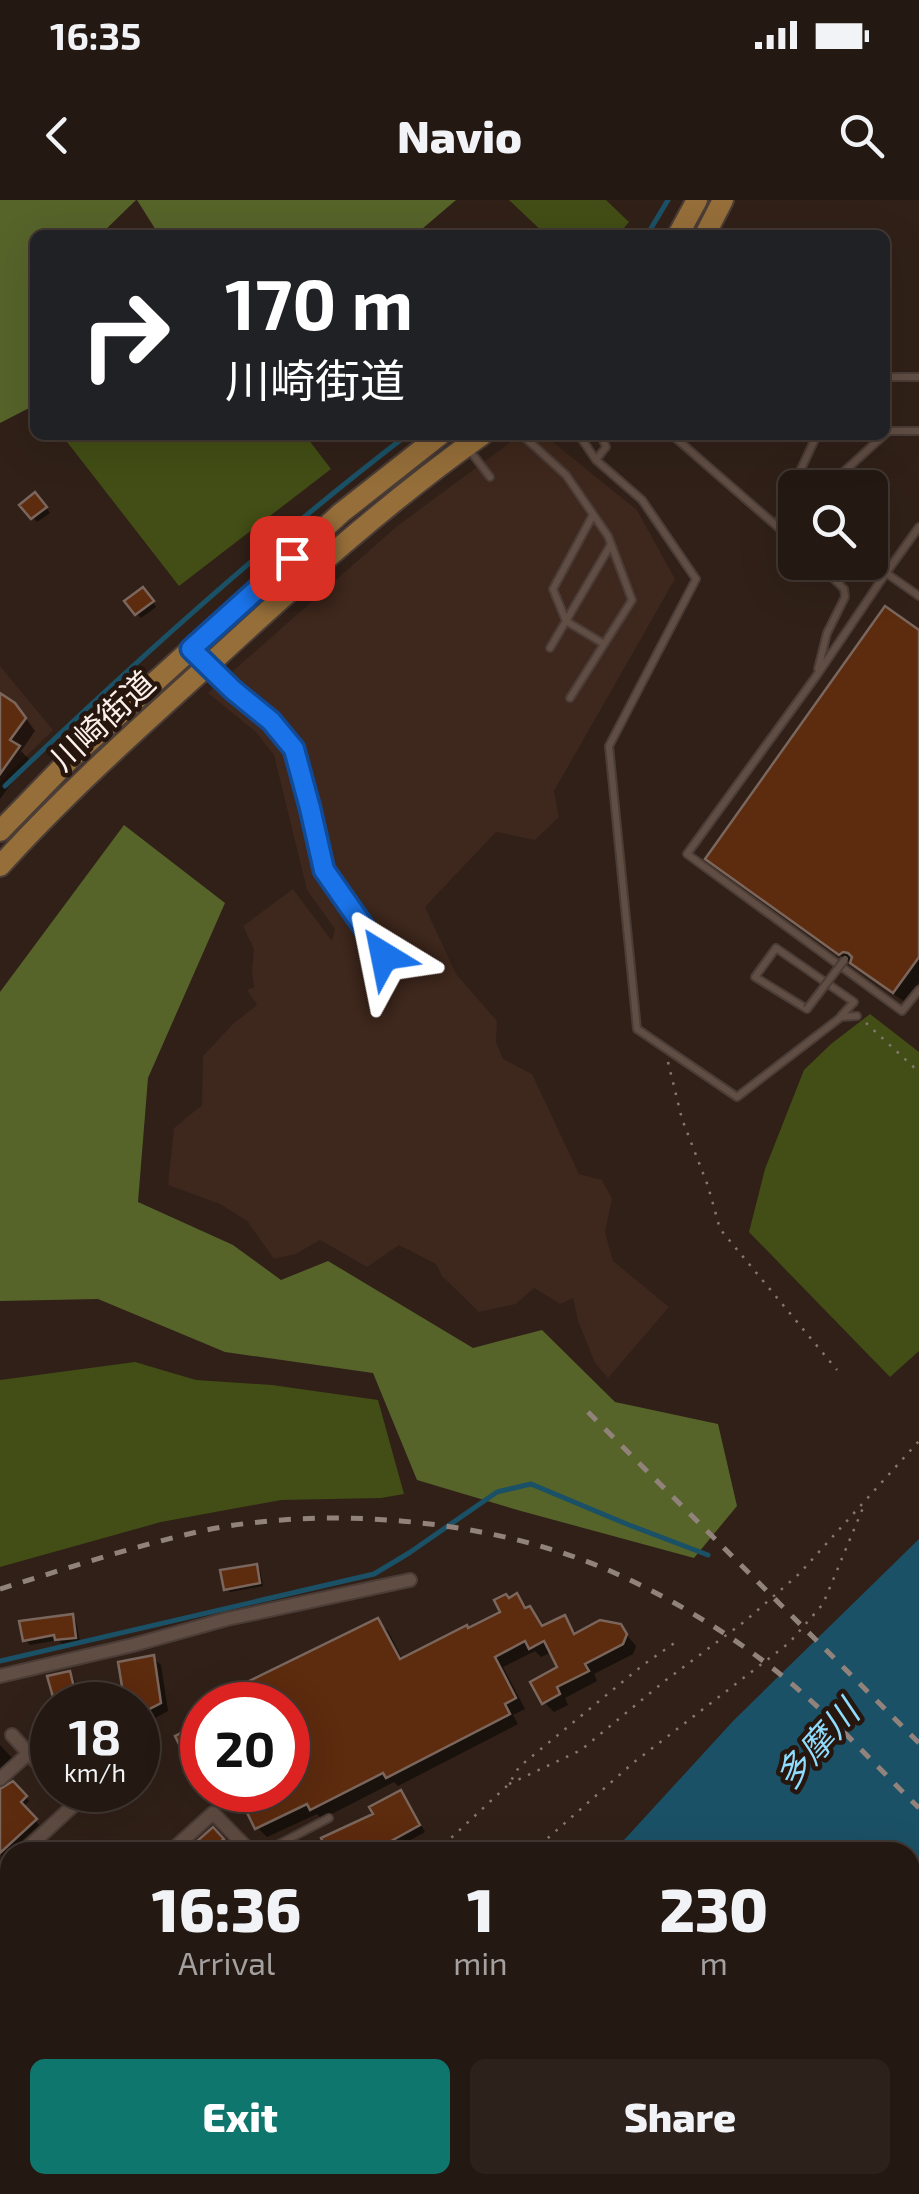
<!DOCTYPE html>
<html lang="en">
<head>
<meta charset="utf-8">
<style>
  :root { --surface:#241812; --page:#2c211b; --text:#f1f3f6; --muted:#a3a09f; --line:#413732; --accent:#0f766e }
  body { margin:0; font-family:"Exo 2","Noto Sans JP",sans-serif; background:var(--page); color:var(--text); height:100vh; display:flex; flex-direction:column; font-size:38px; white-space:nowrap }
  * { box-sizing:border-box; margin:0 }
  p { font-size:32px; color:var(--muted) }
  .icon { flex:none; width:55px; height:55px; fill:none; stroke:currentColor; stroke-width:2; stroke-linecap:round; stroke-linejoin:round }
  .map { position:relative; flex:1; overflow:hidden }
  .panel { position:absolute; left:0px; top:1642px; width:920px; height:352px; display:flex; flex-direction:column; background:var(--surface); border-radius:30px 30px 0 0; box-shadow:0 10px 40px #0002,0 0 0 2px var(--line) }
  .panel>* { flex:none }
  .top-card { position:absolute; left:30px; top:30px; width:860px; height:210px; border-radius:15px; box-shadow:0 10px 40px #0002,0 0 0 2px var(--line); background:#202124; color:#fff; overflow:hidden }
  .fabs { position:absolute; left:778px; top:270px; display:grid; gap:20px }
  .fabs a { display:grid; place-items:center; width:110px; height:110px; border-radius:15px; background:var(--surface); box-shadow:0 10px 40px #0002,0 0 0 2px var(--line); font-size:50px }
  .speed { position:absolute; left:30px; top:1482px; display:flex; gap:20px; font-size:50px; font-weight:700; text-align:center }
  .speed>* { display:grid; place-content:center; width:130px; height:130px; border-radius:50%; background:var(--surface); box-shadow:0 10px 40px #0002,0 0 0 2px var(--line); line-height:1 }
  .speed small { font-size:25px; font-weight:400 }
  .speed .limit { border:15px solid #d22; background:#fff; color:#111 }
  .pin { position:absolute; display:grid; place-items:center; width:85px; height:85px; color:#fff; margin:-42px; border-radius:20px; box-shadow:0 5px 15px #0006 }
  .me { position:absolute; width:110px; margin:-55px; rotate:325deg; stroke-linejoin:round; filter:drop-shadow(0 0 8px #0008) }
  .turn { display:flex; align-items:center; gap:35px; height:210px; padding:0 30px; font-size:45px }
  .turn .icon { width:130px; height:130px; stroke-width:2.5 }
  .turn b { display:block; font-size:70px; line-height:85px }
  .eta { display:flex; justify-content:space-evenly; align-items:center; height:170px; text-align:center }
  .eta b { font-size:60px; font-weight:800; line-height:70px }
  .primary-button { display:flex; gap:20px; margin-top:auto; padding:20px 30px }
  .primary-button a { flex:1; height:115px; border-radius:15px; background:var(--accent); color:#fff; font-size:40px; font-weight:800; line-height:115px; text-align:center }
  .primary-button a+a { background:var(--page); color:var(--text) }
  .status { display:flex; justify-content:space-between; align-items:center; height:70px; padding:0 50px; background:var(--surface); direction:ltr }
  .status svg { height:28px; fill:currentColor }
  header { display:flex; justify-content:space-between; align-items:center; height:130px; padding:0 30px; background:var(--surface); font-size:45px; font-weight:800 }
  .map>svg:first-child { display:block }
  .built { fill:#3e271c }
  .green { fill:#424e15 }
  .forest { fill:#56642a }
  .water { fill:#1b5166 }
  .shadow { fill:#0007 }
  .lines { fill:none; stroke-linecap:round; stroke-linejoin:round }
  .stream { stroke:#1b5166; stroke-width:5 }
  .building { fill:#5d2b0e; stroke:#7a665c; stroke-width:2.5 }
  .lane-casing { stroke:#4a3c36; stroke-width:10 }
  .street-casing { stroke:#4a3c36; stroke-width:16 }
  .primary-casing { stroke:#4a3c36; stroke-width:24 }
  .path { stroke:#867870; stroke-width:2.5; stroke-dasharray:2.5 8; stroke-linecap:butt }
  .lane { stroke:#604d43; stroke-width:6 }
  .street { stroke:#604d43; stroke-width:12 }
  .primary { stroke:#956e39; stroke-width:20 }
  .rail { stroke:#91837c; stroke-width:5; stroke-dasharray:12 12; stroke-linecap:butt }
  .lane-bridge-casing { stroke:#4a3c36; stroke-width:10; stroke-linecap:butt }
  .lane-bridge { stroke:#604d43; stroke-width:6 }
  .route-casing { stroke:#114b97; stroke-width:25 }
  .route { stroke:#1a73e8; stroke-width:18 }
  .labels { text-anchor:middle; stroke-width:9; stroke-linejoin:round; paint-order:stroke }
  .street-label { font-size:32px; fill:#fcf0ea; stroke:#26160e }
  .water-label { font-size:35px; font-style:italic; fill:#8fdcff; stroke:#26160e }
</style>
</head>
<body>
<div class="status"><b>16:35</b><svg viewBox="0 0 49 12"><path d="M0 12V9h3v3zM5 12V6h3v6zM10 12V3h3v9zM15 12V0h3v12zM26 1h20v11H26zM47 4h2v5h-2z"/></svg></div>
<header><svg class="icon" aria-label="back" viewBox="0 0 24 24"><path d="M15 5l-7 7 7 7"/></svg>Navio<svg class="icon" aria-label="search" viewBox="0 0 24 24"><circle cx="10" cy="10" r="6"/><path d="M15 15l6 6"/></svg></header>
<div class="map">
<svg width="919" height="1994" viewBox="0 0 919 1994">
  <rect width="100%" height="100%" fill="#302018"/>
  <path class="built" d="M520,235H544L637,310L675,379L554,591L559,617L535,640L496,632L425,707L456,774L497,821L496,842L503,859L532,874L579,974L602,980L612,999L605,1032L613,1061L669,1107L608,1178L595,1163L578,1121L573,1098L560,1104L534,1088L516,1104L479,1112L442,1076L436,1064L399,1045L367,1067L320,1040L296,1054L274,1059L247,1021L220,1004L168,985L174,928L202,905L203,856L233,824L257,805L247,790L254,787L252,771L254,749L243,726L293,689L332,741L335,729L307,690L274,555L256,532L208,493L396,327Z
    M0,466L53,530L0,582Z"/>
  <path class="green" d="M509,0H606L629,22L618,35H546Z
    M69,235H305L331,269L179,386L64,238Z
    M870,814L919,852V1151L890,1177L749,1032L765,969L804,870L831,844Z
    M135,1162L196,1180L272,1185L378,1200L404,1294L381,1298L281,1300L161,1322L0,1367V1180Z"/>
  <path class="forest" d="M0,0H136L100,35H35V205L0,223Z
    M137,0H456L415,35H159Z
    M124,625L225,703L148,878L138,1002L233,1045L281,1080L328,1061L473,1148L542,1130L615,1202L718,1224L737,1306L694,1358L521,1311L417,1280L373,1173L225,1152L98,1099L0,1101V792Z"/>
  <path class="water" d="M919,1339V1660L910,1672V1652H613L734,1520Z
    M224,1985H670L664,1994H216Z"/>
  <path class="shadow" d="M40,300L50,313L37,322L23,305Z
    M147,394L156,407L141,418L137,414Z
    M919,433V782L905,802L864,774L854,763L851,765L719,669L708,658Z
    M0,496L25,517L35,531L21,551L29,559L0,599Z
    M257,1367L260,1370L263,1386L230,1392L226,1389Z
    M517,1397L540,1419L545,1428L564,1418L578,1435L620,1427L636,1446L633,1454L594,1474L597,1481L565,1498L568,1505L554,1512L544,1502L560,1468L552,1452L541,1457L535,1451L503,1467L525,1509L513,1515L518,1524L398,1586L394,1582L322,1619L317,1614L267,1637L257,1627L239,1590H288V1505H251L378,1421L388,1431L403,1460L503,1413L510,1400Z
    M72,1416L76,1421L80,1442L62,1444L58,1440L30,1445L25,1440Z
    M153,1458L161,1465L168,1511L138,1527V1505H127Z
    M69,1473L74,1478L78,1495L60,1500L55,1495Z
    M196,1528L202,1536V1554L192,1560L187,1555Z
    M0,1545L13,1559L0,1571Z
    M14,1585L29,1601L23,1607L39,1625L12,1650L15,1652H10V1658L7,1661L0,1654V1597Z
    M400,1593L407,1599L425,1632L389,1652H330L324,1640L376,1616Z
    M212,1630L227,1645L219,1652H210L200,1642Z
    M10,1689V1721L0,1711V1692L3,1695Z
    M10,1815V1836L0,1824Z"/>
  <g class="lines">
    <path class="stream" d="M647,35L668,0
      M5,586C133,463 266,343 407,235
      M0,1461L374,1374L409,1353L497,1292L531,1284L629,1325L708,1355"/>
  </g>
  <path class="building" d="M35,292L47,307L31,319L19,305Z
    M143,387L154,401L135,415L124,401Z
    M885,406L919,430V757L893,793L850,763L852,757L848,753L843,752L839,755L705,659Z
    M0,493L15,503L26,518L10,540L20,546L0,574Z
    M257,1364L260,1383L224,1390L220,1370Z
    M517,1393L525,1408L530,1406L542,1426L565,1415L574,1434L600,1420L621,1424L627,1434L623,1444L585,1464L589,1471L557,1487L560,1494L542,1504L530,1482L557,1467L544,1441L529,1449L525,1441L495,1457L516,1498L505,1504L510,1514L386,1578L383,1573L310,1610L307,1604L255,1629L236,1590H288V1505H248L239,1486L378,1418L400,1459L467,1425L468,1428L500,1412L494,1400L506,1394L509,1398Z
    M73,1414L76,1438L55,1440L54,1435L23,1441L19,1421Z
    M154,1455L161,1503L138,1515V1505H125L118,1462Z
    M70,1471L75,1491L53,1497L47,1476Z
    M197,1525L202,1536V1548L185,1556L175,1536Z
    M13,1581L27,1596L21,1602L37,1619L0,1653V1589Z
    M401,1590L420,1625L384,1645L388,1652H327L321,1638L373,1614L369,1607Z
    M213,1627L224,1639L207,1652L196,1642Z"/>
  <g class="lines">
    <g class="lane-casing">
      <path id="lane" d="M885,177H919
        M885,234L889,231H919
        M458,235L490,277
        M522,235L566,275L608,336L632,400L570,498
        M579,235L596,260L642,300L696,379L609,546L637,829L737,897L841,817L857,816
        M672,235L795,342
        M596,260L606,247L601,235
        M826,288L884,235
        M593,315L553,389L566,421L604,444
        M778,325L786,301L817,235
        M779,325L795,314
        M817,362L844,389L845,397L827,433L818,469
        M886,373L919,327
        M919,396L886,373L817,475L687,654L902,811L919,790
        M550,448L610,346
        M194,452L233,490L271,521L294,549L310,607L323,670L384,756
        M807,809L755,777L776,748L854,802L841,816
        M264,1652L329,1618"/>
    </g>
    <g class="street-casing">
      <path id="street" d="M0,1476L133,1445L227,1419L410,1380
        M12,1535L52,1579
        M0,1579L29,1553
        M23,1652L75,1604L63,1590
        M170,1652L213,1613L251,1652
        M0,1674L10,1664
        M0,1729L10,1740
        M0,1808L10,1799
        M16,1985L18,1994"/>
    </g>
    <g class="primary-casing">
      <path id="primary" d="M678,35L697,0
        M705,35L723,0
        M0,631L69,560L341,313L440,235
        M0,666C67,592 140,527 214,460C300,381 386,303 482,235
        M0,1856L10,1867
        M0,1891L10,1902
        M0,1919L10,1932
        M0,1953L10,1966
        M52,1985L59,1994
        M90,1985L98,1994"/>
    </g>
    <path class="path" d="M866,823L919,872
      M668,862L682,919L708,986L720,1029L837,1170
      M509,1584L581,1550L666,1480L744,1422L799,1374L919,1241
      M436,1652L509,1584L519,1567L643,1465L680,1439
      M532,1652L633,1563L789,1443L823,1404L865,1303
      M141,1994L149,1985"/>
    <use href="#lane" class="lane"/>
    <use href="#street" class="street"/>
    <use href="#primary" class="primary"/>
    <path class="rail" d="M588,1212L919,1543
      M0,1389C65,1369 131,1347 197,1332C323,1304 490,1319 608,1370C661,1393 712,1423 758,1457C818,1501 867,1557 919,1608"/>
    <g class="lane-bridge-casing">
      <path id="lane-bridge" d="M807,809L845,759"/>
    </g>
    <use href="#lane-bridge" class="lane-bridge"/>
  </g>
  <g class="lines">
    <g class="route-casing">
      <path id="route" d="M292,358L191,449L233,490L271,521L294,549L310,608L324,670L384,756"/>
    </g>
    <use href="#route" class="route"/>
  </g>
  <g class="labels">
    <g class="street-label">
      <text transform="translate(103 521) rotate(-43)" y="11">川崎街道</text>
    </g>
    <g class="water-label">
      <text transform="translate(817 1545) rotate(-48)" y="12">多摩川</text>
    </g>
  </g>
</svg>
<div class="fabs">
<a><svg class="icon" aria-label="search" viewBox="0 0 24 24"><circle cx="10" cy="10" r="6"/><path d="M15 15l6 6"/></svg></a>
</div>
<div class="speed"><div>18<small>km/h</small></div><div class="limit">20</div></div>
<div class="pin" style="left:292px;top:358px;background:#d93025"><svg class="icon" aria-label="arrive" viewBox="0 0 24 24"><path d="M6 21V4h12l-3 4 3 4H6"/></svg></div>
<svg class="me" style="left:384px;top:756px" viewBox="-20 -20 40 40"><path d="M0-17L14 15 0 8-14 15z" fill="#1a73e8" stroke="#fff" stroke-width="4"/></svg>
<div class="top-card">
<div class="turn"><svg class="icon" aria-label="right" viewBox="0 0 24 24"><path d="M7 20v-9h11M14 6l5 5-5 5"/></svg><div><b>170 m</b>川崎街道</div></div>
</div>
<section class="panel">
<div class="eta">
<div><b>16:36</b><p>Arrival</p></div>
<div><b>1</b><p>min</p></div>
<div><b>230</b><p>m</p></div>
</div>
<div class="primary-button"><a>Exit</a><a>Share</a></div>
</section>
</div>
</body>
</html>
